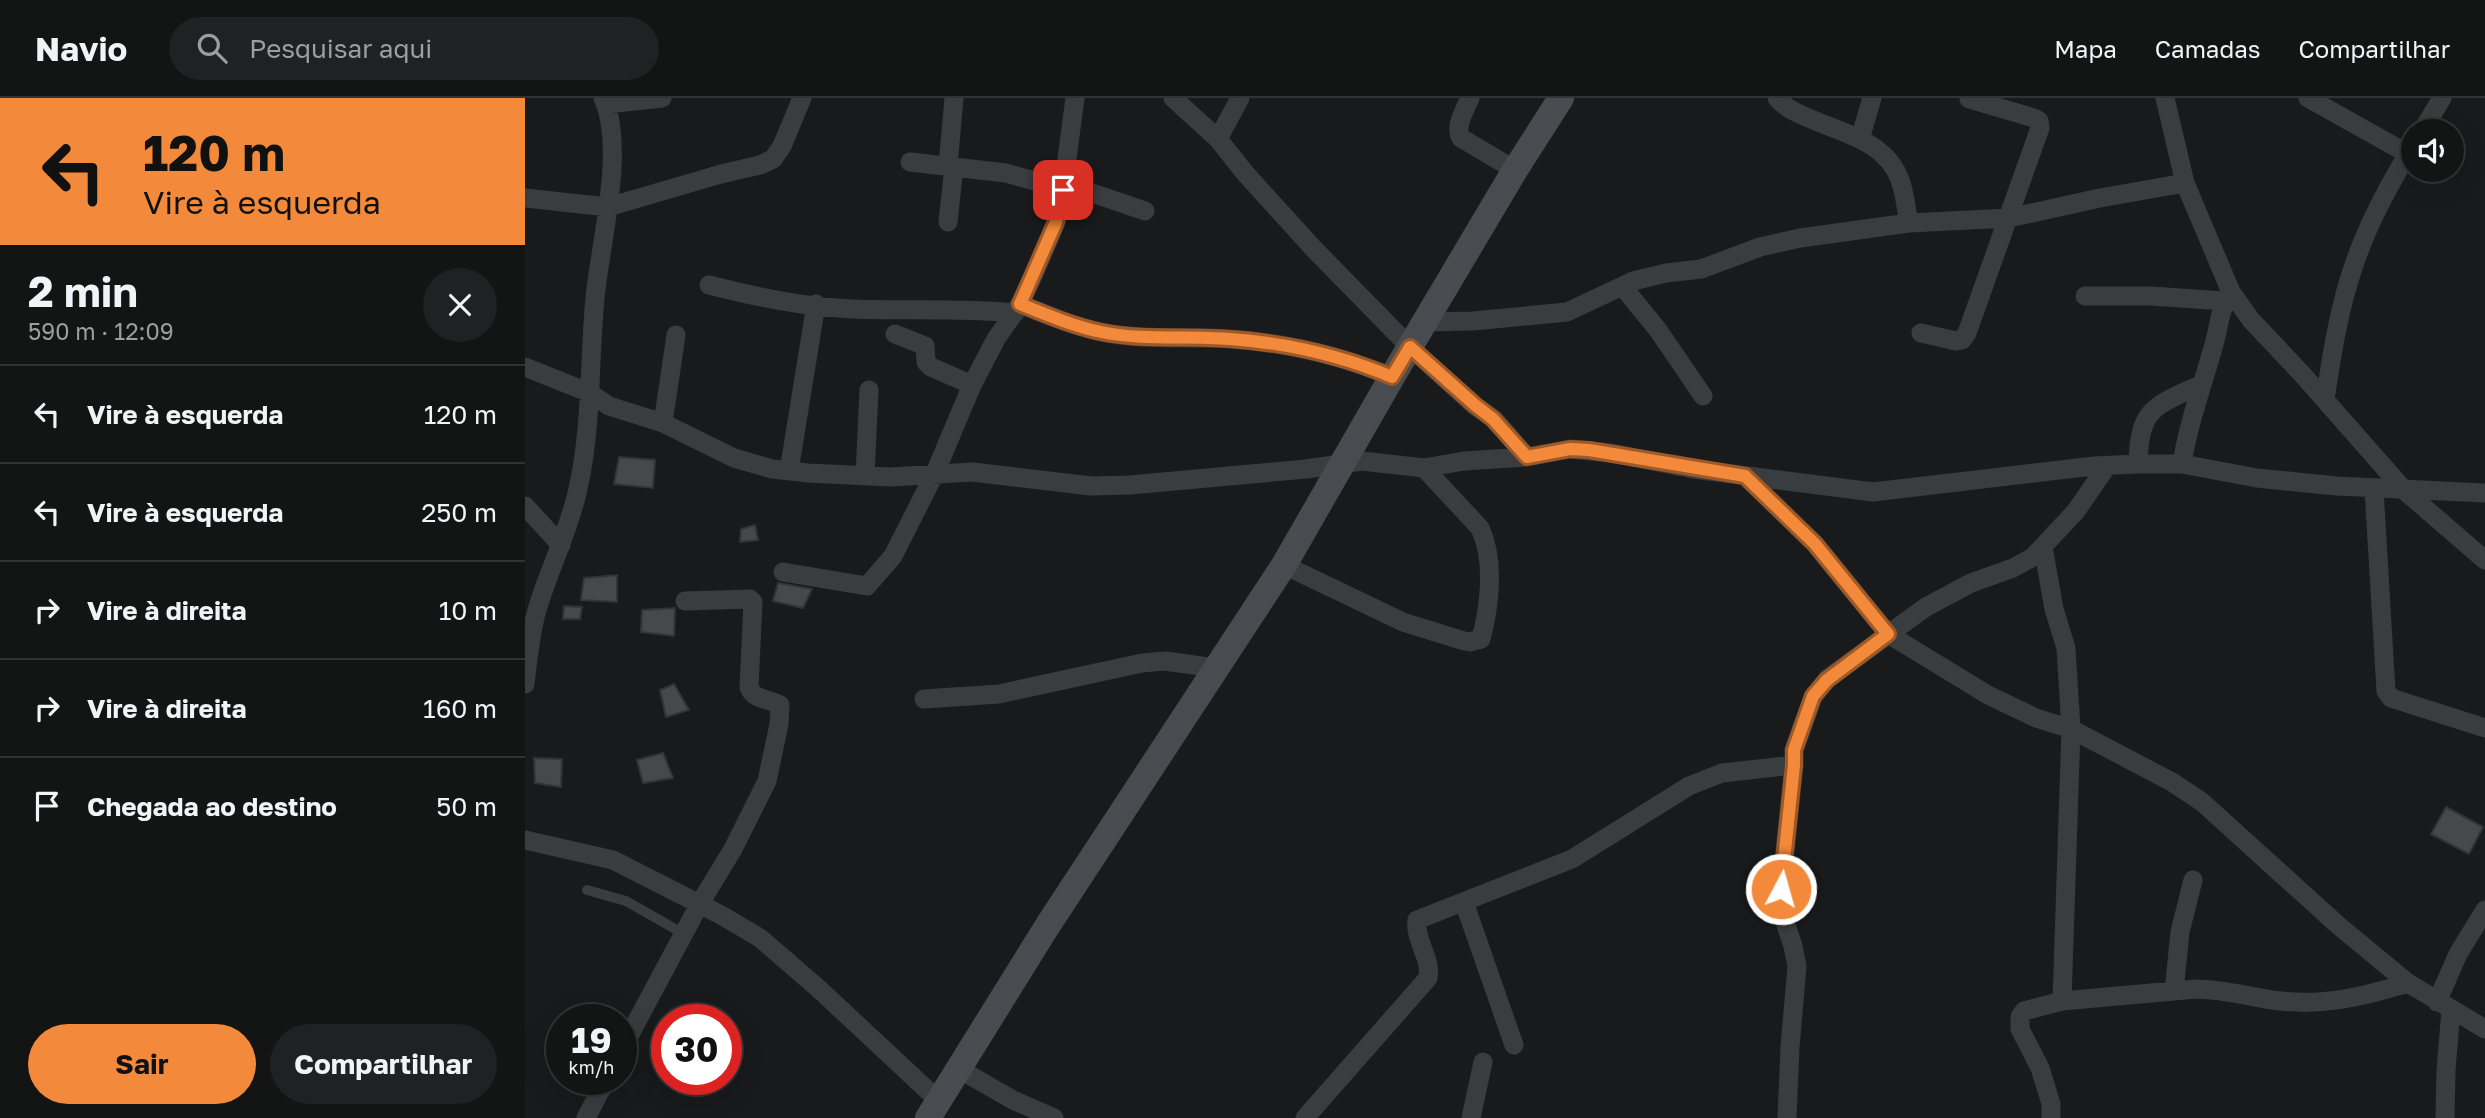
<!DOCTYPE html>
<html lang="pt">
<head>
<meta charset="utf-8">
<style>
  :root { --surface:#131414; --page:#202122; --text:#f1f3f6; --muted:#9d9ea0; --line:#323334; --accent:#f3893a }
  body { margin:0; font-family:"Golos Text",sans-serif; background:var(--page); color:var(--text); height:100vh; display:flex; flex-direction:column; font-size:26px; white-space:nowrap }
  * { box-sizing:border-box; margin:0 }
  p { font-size:23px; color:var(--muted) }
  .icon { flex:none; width:38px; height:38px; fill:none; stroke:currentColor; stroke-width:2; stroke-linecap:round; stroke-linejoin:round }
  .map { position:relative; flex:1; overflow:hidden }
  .details { display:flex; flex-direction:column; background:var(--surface); width:525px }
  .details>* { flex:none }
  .guide { background:#f3893a; color:#111; overflow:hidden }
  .buttons { position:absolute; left:1876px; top:21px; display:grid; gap:14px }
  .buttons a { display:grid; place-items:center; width:63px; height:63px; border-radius:50%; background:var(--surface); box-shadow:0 7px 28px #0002,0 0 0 2px var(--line); font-size:35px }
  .speed { position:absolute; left:21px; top:906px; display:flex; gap:14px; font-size:35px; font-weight:700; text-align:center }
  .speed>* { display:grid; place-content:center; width:91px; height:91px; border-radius:50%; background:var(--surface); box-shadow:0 7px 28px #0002,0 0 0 2px var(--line); line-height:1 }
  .speed small { font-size:18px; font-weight:400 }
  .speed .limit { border:10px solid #d22; background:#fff; color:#111 }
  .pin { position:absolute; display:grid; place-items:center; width:60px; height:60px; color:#fff; margin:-30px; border-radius:14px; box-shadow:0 4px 10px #0006 }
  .me { position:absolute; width:77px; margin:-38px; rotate:6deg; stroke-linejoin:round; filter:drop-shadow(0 0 5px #0008) }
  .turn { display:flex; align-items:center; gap:24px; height:147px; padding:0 28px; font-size:32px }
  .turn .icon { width:91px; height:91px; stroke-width:2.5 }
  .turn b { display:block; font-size:49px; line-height:60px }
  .round { display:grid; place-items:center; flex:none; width:74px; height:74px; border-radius:37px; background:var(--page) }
  .summary { display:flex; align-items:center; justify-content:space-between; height:119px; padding:0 28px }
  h1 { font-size:42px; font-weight:700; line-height:52px }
  .action { display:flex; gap:14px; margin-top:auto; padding:14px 28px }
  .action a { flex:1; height:80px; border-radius:42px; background:var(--accent); color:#111; font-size:28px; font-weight:700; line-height:80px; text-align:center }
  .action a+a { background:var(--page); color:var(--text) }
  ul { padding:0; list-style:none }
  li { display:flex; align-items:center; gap:21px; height:98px; padding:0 28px; border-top:2px solid var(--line) }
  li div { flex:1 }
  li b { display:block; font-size:26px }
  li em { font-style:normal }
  header { display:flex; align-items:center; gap:42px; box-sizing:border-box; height:98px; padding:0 35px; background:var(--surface); border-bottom:2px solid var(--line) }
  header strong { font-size:33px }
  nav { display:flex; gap:38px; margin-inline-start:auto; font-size:24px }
  .search { width:490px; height:63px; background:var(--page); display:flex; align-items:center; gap:18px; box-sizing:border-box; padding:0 24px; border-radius:38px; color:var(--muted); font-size:26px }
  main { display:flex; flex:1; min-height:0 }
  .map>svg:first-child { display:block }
  .building { fill:#46484b; stroke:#333437; stroke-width:2 }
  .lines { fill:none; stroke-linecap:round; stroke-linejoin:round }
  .lane { stroke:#3a3d40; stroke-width:10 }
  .street { stroke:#3a3d40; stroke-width:19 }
  .secondary { stroke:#484c50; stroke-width:26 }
  .route-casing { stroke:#9e5926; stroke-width:18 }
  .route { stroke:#f3893a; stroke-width:12 }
</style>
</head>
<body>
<header>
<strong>Navio</strong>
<div class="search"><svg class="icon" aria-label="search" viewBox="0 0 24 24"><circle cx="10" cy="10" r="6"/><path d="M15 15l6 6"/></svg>Pesquisar aqui</div>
<nav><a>Mapa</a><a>Camadas</a><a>Compartilhar</a></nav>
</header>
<main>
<section class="details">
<div class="guide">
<div class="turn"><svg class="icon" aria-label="left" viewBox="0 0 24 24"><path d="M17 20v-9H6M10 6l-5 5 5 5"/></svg><div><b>120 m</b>Vire à esquerda</div></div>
</div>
<div class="summary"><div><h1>2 min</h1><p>590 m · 12:09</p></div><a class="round"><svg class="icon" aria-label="close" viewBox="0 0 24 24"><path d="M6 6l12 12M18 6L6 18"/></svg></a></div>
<ul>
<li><svg class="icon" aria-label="left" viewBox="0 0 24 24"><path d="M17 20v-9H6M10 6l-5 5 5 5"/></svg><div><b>Vire à esquerda</b></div><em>120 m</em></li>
<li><svg class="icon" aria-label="left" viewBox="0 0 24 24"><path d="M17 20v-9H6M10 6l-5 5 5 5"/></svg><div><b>Vire à esquerda</b></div><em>250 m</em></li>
<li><svg class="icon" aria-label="right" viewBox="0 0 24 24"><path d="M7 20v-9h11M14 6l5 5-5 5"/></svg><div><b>Vire à direita</b></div><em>10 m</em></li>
<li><svg class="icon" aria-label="right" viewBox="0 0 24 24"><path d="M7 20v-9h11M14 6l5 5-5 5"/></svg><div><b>Vire à direita</b></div><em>160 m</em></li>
<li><svg class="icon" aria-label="arrive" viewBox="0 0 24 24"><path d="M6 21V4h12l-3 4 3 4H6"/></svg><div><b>Chegada ao destino</b></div><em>50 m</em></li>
</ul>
<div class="action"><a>Sair</a><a>Compartilhar</a></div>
</section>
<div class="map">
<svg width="1960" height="1020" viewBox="0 0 1960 1020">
  <rect width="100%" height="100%" fill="#191a1b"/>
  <path class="building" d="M94,359L130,362L128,390L89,386Z
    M230,427L233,442L215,444L216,431Z
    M92,477V504L56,502L59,480Z
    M253,485L287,491L278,510L248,503Z
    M39,508L57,509L55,521H38Z
    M150,510L149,538L116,534L117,512Z
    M149,586L164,612L141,619L135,592Z
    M138,655L148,680L118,685L112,662Z
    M9,660L37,661L36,689L10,685Z
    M1921,709L1958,729L1944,756L1906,736Z"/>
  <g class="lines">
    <path class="lane" d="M62,792L101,803L159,836"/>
    <path class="street" d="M648,0L693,41L720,75L788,150L885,249L950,308L969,321L1002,359
      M945,0C940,12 929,29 936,40L990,72
      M1252,0C1263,13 1277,17 1293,24C1325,37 1362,46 1375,82C1380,95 1381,111 1384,125
      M1640,0L1660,85L1706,194L1726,222L1777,276L1880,393L1960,462
      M1783,0L1883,56
      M81,6L137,0
      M1897,33L1917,0
      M693,41L715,0
      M1335,41L1347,0
      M385,64L481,75L538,91L570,96L620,113
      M423,68L429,0
      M0,100L83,109L196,76L235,67L248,61L257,48L277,0
      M423,124L429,69
      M184,187C232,199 279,209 328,211C382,213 435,210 490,215
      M1098,189L1133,232L1178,298
      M1560,198H1626L1699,203
      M495,206C522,217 548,228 576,234C619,243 663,238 705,241C762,245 815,257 867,279
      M900,224L948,223L1042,214L1108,183L1141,175L1176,171L1235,149L1275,140L1384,125L1484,120L1575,100L1660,85
      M1396,235L1431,243L1437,242L1442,235L1515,30L1514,23L1509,20L1444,1
      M370,236L400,248L401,264L406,269L447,287
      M0,269L65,295L84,308L138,325L209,360L247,371L283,375L366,379L447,374L566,388L605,387L781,371L837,363L899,370L939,363L1002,359L1045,351L1086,355L1168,371L1348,394L1569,368L1613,366H1657L1732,380L1812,388L1960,395
      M1800,302C1807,255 1814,209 1830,164C1844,123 1866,84 1888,47
      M138,325L151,237
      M1613,366C1614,309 1630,308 1677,286
      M1657,366C1663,326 1677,289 1688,250C1694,231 1694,210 1706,194
      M264,373L291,206
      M340,378L344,292
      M1220,378L1290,446L1363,536L1463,597L1511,620L1546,631L1647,684L1677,704L1814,828L1883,885L1960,931
      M1849,391L1861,593L1866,600L1960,630
      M0,408L36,447
      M1518,449L1529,511L1541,550L1546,631L1537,903
      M759,467L878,524L939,543L945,544L956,541C965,507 970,462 955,430L899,370
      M258,474L342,488L368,458L410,375L447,287L471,241L495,206L509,176L531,124L538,91L550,0
      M0,586C3,561 5,537 12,512C24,471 44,433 53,391C67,328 64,264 70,200C75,145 101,51 78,0
      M399,601L474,596L617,565L640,563L691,570
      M0,742L88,762L196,817L235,840L294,891L414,1003
      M939,804L989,947
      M1649,893L1655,834L1668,782
      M1912,904L1933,856L1960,812
      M96,953L174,807L208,751L242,683L254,626L255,607C244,600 229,603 224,589L228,504L225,501L160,503
      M434,971L488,1002L529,1020
      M61,1020L81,982
      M780,1020L903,880C907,860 889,842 892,822L1047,761L1164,688L1197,675L1269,667
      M946,1020L958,964
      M1262,1020L1265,949L1272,868L1268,848L1258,818L1256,791L1269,667V652L1288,599L1302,581L1401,509L1446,485L1488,470L1508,459L1551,413L1582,368
      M1526,1020V1006L1515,970L1495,931V919L1499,913L1537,903L1671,891C1700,891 1727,900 1756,903C1801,908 1840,898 1883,885
      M1920,1020L1921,972L1926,912"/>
    <path class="secondary" d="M403,1020L523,827L759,467L867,279L990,72L1036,0"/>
  </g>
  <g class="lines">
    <g class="route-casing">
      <path id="route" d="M538,92L531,124L495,206C522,217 548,228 576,234C619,243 663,237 705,241C762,245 815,257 867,279L885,249L950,307L968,321L1002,359L1045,351L1064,352L1220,378L1290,446L1363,536L1302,582L1288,598L1269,652V667L1256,791"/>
    </g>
    <use href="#route" class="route"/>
  </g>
</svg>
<div class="buttons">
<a><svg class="icon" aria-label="sound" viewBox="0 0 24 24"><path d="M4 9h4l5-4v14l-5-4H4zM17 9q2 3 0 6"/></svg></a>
</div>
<div class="speed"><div>19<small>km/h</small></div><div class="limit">30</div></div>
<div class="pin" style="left:538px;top:92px;background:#d93025"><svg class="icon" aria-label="arrive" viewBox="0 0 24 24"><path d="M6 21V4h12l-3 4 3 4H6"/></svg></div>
<svg class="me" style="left:1256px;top:791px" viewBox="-20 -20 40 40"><circle r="17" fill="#f3893a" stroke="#fff" stroke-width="3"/><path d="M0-11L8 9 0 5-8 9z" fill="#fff"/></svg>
</div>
</main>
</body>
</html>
